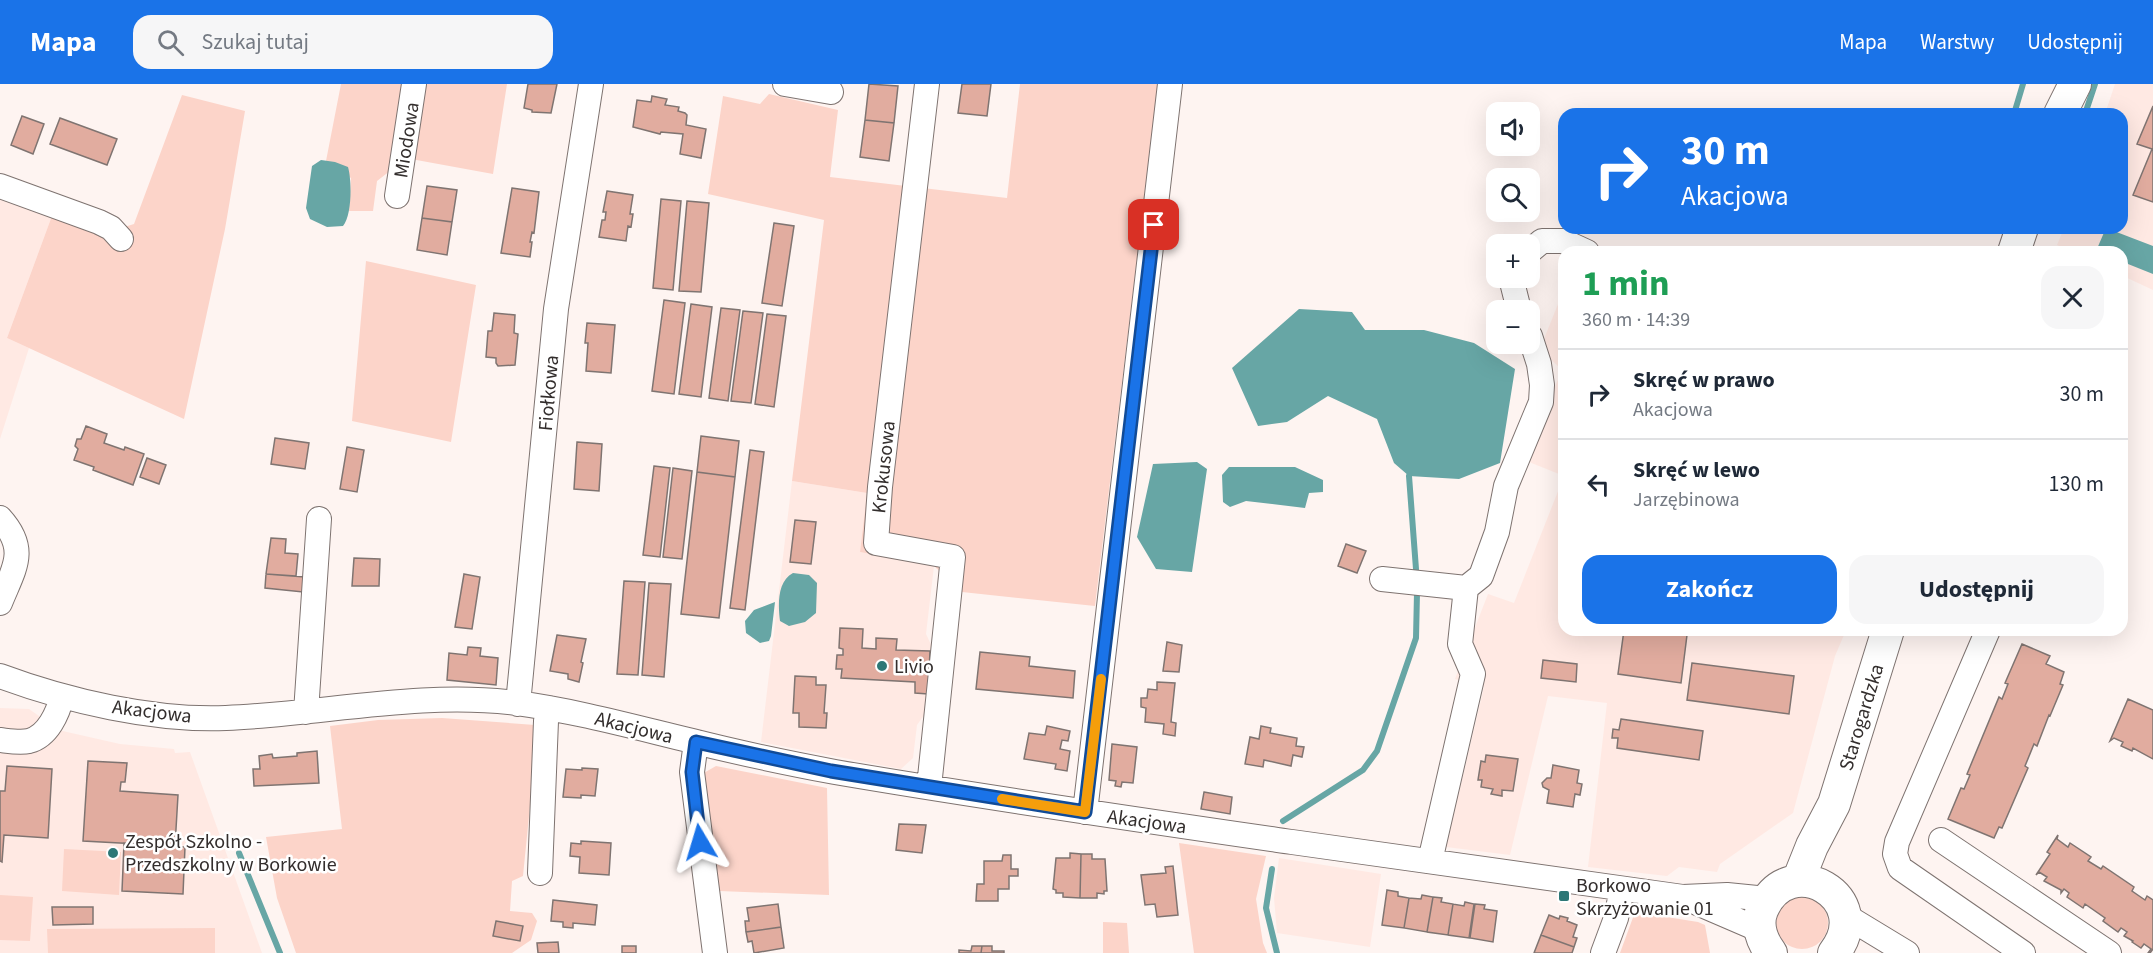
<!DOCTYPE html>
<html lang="pl">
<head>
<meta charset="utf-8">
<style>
  :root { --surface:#fff; --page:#f6f6f7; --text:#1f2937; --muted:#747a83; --line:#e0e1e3; --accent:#1a73e8 }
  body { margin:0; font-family:"Source Sans 3",sans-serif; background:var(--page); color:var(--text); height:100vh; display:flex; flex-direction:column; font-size:22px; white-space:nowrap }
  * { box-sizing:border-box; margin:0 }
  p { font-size:20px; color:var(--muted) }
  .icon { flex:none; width:33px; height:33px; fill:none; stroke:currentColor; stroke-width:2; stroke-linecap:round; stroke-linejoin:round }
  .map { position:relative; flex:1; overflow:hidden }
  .details { position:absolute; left:1558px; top:162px; width:570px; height:390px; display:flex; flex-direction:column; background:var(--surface); border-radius:18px; box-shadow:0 6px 24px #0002 }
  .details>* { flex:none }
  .top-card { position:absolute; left:1558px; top:24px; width:570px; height:126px; border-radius:18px; box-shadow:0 6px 24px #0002; background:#1a73e8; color:#fff; overflow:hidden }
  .buttons { position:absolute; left:1486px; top:18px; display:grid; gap:12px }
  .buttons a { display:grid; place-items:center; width:54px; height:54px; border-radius:12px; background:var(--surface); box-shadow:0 6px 24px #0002; font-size:30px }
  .pin { position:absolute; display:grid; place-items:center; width:51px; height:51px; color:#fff; margin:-26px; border-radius:12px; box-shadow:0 3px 9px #0006 }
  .me { position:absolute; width:66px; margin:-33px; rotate:353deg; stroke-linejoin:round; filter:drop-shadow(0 0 4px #0008) }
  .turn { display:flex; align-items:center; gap:21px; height:126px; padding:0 24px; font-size:27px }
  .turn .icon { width:78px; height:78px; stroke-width:2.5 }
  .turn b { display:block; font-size:42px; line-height:51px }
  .round { display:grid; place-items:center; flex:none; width:63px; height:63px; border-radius:18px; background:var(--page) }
  .head { display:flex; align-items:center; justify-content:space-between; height:102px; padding:0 24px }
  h1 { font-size:36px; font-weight:700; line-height:45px; color:#1e9e55 }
  .primary-button { display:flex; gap:12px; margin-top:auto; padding:12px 24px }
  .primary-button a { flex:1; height:69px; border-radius:18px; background:var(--accent); color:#fff; font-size:24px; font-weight:700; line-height:69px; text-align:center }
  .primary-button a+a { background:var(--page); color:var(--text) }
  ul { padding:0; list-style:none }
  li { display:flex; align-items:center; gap:18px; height:90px; padding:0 24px; border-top:2px solid var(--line) }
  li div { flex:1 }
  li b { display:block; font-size:22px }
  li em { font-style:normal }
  header { display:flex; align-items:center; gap:36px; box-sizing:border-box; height:84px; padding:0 30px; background:var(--accent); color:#fff }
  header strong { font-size:28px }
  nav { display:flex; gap:33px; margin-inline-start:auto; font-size:21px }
  .search { width:420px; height:54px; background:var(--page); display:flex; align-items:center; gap:15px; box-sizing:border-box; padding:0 21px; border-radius:18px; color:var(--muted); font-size:22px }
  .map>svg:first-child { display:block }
  .built { fill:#ffe9e3 }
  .green { fill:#fcd4c9 }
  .water { fill:#67a6a5 }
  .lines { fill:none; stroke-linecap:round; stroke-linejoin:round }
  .stream { stroke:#67a6a5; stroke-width:6 }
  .building { fill:#e1ac9f; stroke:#7f7471; stroke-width:1.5 }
  .minor-casing { stroke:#7e7370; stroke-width:26 }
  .major-casing { stroke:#7e7370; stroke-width:34 }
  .minor { stroke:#fff; stroke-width:24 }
  .major { stroke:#fff; stroke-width:32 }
  .route-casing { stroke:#114b97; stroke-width:15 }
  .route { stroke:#1a73e8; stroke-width:10 }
  .slow { stroke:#f59e0b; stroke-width:10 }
  .poi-dot { fill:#2d7776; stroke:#fff; stroke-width:2 }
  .labels { text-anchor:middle; stroke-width:5; stroke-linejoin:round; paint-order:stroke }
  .street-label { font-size:20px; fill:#332e2d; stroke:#fff }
  .poi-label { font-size:20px; fill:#332e2d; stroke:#fff; text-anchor:start }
</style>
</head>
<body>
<header>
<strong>Mapa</strong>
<div class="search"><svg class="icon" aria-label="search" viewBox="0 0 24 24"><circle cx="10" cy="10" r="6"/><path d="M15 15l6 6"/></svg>Szukaj tutaj</div>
<nav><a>Mapa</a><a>Warstwy</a><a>Udostępnij</a></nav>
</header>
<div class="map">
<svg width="2153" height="869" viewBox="0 0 2153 869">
  <rect width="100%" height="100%" fill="#fef4f1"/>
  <path class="built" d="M2115,0H2153V206L2123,192L2122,168H2071L2057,161L2064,144H2122V30H2105Z
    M0,111L53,129L7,254L29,264L0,355Z
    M1564,205V392L1524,376L1562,286L1540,265Z
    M1564,392V546H1839L1844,551L1835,572L1793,729L1720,780L1717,788L1679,783L1667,792L1588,783L1607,619L1548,612L1510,771L1446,763L1484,603L1455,595L1488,510L1514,519Z
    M792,397L867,409L860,468L934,482L926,550L935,569L927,627L917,641L913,674L901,685L761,658Z
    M0,624L29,625L59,646L67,648L120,660L174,665L175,669L190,668L262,869H0Z
    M1279,774L1381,790L1370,863L1277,849L1274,814Z"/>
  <path class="green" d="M341,0H408L395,83L377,97L373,127H349L351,94L326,77Z
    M423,0H507L493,90L411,75Z
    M1020,0H1158L1095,522L962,508L934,482L860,468L867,409L792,397L824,136L708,110L723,12L760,20L769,10L838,26L830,93L1007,114Z
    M182,11L245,27L225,145L184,335L7,254L53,129L105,149L134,140Z
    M366,177L476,201L451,358L352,337Z
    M442,634L535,641L537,652L523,792L512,797L510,827L532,829L537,837L531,856L512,869H296L277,814L266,753L342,745L330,642L378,636Z
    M716,682L827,704L829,811L719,807L702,690Z
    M1179,759L1266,772L1256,815L1263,859L1267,869H1194Z
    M64,765L121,768L119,811L62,807Z
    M0,811L33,813L30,857L0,856Z
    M1776 839a26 26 0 1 1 52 0a26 26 0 1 1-52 0Z
    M1635,828L1698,838L1705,841L1710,869H1620Z
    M1103,838L1127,839L1129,869H1103Z
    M215,844V869H48L47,845Z"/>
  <path class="water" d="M321,76L335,78L348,83C352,97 352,131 343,142L327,143L310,135L306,124L312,82Z
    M2106,144L2153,162V190L2123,178L2122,168L2096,167Z
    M1299,225L1352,228L1365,246H1424L1474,259L1515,285L1500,379L1459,395L1409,392L1394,379L1377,335L1328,312L1287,338L1258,342L1232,284Z
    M1197,378L1207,385L1192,488L1156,485L1137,453L1153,380Z
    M1229,383H1295L1323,396V408L1309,409L1305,424L1246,417L1230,423L1223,418L1222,391Z
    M793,489L809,491L817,499L816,529L805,538L789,542L780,537C778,522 777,497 793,489Z
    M775,518L771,552L769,557L760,559L746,549L745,537L754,526Z"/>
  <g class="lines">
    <path class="stream" d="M2014,30L2023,0
      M2085,30L2095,0
      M1409,392L1416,485
      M1283,737L1363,686L1377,667L1416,554L1417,509
      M239,769L280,869
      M1272,785L1266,824L1277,869"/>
  </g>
  <path class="building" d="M528,0H557L551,29L532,28V26L524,24Z
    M869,0L898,2L894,39L865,36Z
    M962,0H991L987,32L958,29Z
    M652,12L667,15L665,21L679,23L678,27L685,29L687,31L686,41L706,45L701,74L680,70L683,50L661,48L660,50L633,43L637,16L651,18Z
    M2153,22V118L2133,111L2152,65L2137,60Z
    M22,32L44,40L33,70L11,61Z
    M60,34L117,55L107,81L50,60Z
    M865,36L894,39L889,77L860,73Z
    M427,102L457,106L452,138L422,134Z
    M512,104L539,108L534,149L532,148L530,158H532L530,173L501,169Z
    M607,107L633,111L630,130H633L631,143L628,142L626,157L599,153L602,136H605L606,128H603Z
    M661,115L681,117L673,206L653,204Z
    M687,117L709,119L701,208L679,207Z
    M422,134L452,138L447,171L417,166Z
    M774,139L794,142L782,222L762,219Z
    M664,216L685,219L674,310L652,307Z
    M691,220L712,223L701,313L679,310Z
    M721,224L740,226L728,317L709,314Z
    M743,227L763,229L751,319L731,317Z
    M494,229L515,231L514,249L518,250L515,281L498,282L496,279V274L486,273L488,247H492Z
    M767,230L786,232L774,323L755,320Z
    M587,239L615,241L611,289L586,287L588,259H585Z
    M86,342L107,350L104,359L124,366L125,363L144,370L133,401L93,386L94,383L74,376L78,365L75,362L77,355H81Z
    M701,352L739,357L735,393L697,388Z
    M275,354L309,359L305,385L271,380Z
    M577,358L602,360L599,407L574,405Z
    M347,363L364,366L357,408L340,405Z
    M750,366L764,368L745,526L730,524Z
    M147,374L166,381L159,400L140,393Z
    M654,382L670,384L660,473L643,471Z
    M673,384L692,387L682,475L663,473Z
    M697,388L735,393L719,534L681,530Z
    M795,436L816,438L811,480L790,478Z
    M271,454L286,455L285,469L298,470L296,492L266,490Z
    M1346,460L1366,467L1357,489L1338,482Z
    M354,474L380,475L379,502H352Z
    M266,490L305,493L303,508L265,504Z
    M464,490L480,493L472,545L455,543Z
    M624,497L645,498L638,591L617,590Z
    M649,499L671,500L664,593L642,591Z
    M840,544L863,545L862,564L876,565V554L897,555L896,566L930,567L928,610L915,609V598L841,594L842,585H836L837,571H843V565L839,564Z
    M1624,546H1650L1687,551L1681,599L1618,590Z
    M557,551L586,555L581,578L583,579L579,598L568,595V590L550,587Z
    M1167,558L1182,561L1179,588L1163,587Z
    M2022,560L2050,572L2046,580L2064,588L2060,600L2063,601L2050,632L2049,631L2037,662L2034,660L2025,682L2028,684L2002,744L1999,743L1994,754L1948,735L1961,704L1964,705L1970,691L1967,690L1999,613L2002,615L2008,600L2005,599Z
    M468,563L481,564L480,572L498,574L496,601L447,596L449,569L467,571Z
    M980,568L1030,573L1029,582L1075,587L1073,614L976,605Z
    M1543,576L1577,580L1576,598L1541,594Z
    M1692,579L1794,592L1789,630L1687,616Z
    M795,592L816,593V601H826L824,629H827L826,644L799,643V629H793Z
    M1157,598L1175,599L1171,638L1176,639L1175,652L1163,650L1164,640L1145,638L1146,624L1141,623V614H1147L1148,605L1157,606Z
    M2128,615L2153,626V675L2133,664L2132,667L2121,662L2123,658L2114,654L2110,657Z
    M1621,635L1703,647L1699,676L1617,664L1618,654H1612L1613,645L1619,646Z
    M1047,642L1070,647L1068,657L1062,656L1060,665L1070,667L1067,687L1055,685L1056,680L1024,675L1029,649L1045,651Z
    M1261,642L1271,644L1270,649L1297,654L1296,662L1304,663L1302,673L1293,671L1291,682L1264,676L1263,683L1245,680L1250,653L1259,655Z
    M1112,660L1137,663L1133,699L1122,698L1121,703L1115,702L1116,697L1109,696Z
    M317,667L319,699L254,702L253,685H260L259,672L272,670L273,674L297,672V669Z
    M1486,671L1518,675L1513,707L1502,706V712L1491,710L1493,705L1481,703L1482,696H1478L1481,677L1485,678Z
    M88,677L127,679L125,698H121L120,707L178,711L175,762L83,757Z
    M1553,681L1579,686L1577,699L1582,700L1580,711L1575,710L1573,723L1547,719L1549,706L1543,703L1542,699L1547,694H1551Z
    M7,682L52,685L48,754L4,751L2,778L0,777V707H5Z
    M582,684L598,685L595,712L581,711V714L563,713L566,685L582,686Z
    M1204,708L1232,713L1230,730L1201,725Z
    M899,740L926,741L922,769L896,766Z
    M2058,751L2057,755L2068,763L2070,759L2091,773L2088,777L2101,785L2103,782L2134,803L2132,807L2145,816L2147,812L2153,816V865L2150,869H2148L2151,865L2144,860L2141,864L2132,858L2133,857L2124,852L2127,848L2121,844L2118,848L2103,837L2105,834L2085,820L2083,824L2067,813L2069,809L2064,805L2061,809V806L2044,797L2047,793L2039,788L2036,791L2050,770L2047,768Z
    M581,757L611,759L609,791L579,789L580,773L570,772L571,759L581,760Z
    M124,759L185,763L183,810L122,807Z
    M1070,769L1081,770L1080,814L1063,813V809H1056V806L1053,805L1056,774H1070Z
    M1081,770H1092V775H1105L1107,807H1104V810L1097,809V814H1080Z
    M1003,771H1011V785H1018V792H1009V805H998V817H976L977,800H984V777H1002Z
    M1173,782L1178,831L1157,833L1155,820L1145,821L1141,791L1166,789L1165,783Z
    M1387,806L1398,808V812L1409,814L1404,844L1382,841Z
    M1422,811L1433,813L1427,848L1404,844L1409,814L1421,815Z
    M1433,813L1442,814L1441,818L1453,820L1448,851L1427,848Z
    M553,816L597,821L595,841L573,839V844L563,843V838L551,837Z
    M1465,818L1474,820L1469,854L1448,851L1453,820L1464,822Z
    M778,820L781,843L746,848L745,837H749L747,824Z
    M1475,820L1485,821L1484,825L1497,827L1493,858L1470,854Z
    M52,823H93V840L53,841Z
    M1549,831L1559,835L1560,832L1568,834L1567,837L1577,841L1573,853L1577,854L1574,863L1541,851Z
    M496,837L523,842L520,857L493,852Z
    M781,843L784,864L754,869L752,857L748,858L746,848Z
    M1541,851L1574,863L1572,869H1534Z
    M558,858L559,869H538L537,859Z
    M622,862H636V869H622Z
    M972,862H982L981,869H959V866L971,867Z
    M982,862H992V867H1004V869H981Z"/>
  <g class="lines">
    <g class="minor-casing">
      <path id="minor" d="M785,0L831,8
        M927,0L880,403L876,459L953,473L929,703
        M0,102L99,138L111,144L121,155
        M397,112L414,0
        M1530,167L1542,157H1563L1587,168
        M1513,194L1512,198L1519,226
        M0,434C29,466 14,484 0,519
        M1382,495L1466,504
        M1988,546L1897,758L1895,770L1900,784L2023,869
        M0,592C67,617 154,637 226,634C323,630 419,607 517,619C576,627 634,643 692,657C739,669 787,679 835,688C987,714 1140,736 1292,758C1423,776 1553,795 1683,813L1727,811L1767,815
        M518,620L556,225L591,0
        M306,628L319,435
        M0,656C9,657 20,659 29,657C48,652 58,629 62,612
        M696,658L692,688L715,869
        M1085,728L1170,0
        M1941,756L2109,869
        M1430,777L1473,590L1460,560L1466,504L1481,492L1497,448L1506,402L1541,318L1542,301L1539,280L1530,252
        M540,789L546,637L549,624
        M1688,815L1760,846
        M1846,832L1907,869
        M1603,869L1616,834L1622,805"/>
    </g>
    <g class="major-casing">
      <path id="major" d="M2060,30L2075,0
        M2014,168L2022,144
        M1798,797L1812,762L1834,720L1888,546
        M1771,869C1762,857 1756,841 1762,826C1789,763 1877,814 1834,869"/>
    </g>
    <use href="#minor" class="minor"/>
    <use href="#major" class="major"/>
  </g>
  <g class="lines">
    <g class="route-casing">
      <path id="route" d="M700,758L692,688L696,658L831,687L1085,728L1154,141"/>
    </g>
    <use href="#route" class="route"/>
    <path class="slow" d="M1002,715L1085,728L1101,595"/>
  </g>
  <g class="poi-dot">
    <circle cx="882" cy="582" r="6"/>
    <circle cx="113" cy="769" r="6"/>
    <rect x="1558" y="806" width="12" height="12" rx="3"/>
  </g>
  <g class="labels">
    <g class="street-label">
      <text transform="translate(406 56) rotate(-81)" y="7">Miodowa</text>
      <text transform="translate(548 309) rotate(-85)" y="7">Fiołkowa</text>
      <text transform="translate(883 383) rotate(-84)" y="7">Krokusowa</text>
      <text transform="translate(152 627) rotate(7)" y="7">Akacjowa</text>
      <text transform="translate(1861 633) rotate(-73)" y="7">Starogardzka</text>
      <text transform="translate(634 643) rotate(14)" y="7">Akacjowa</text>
      <text transform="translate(1147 737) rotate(8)" y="7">Akacjowa</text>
    </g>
    <g class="poi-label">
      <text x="894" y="589">Livio</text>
      <text x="125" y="764">Zespół Szkolno -<tspan x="125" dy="23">Przedszkolny w Borkowie</tspan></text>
      <text x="1576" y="808">Borkowo<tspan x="1576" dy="23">Skrzyżowanie 01</tspan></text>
    </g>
  </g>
</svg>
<div class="buttons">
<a><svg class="icon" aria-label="sound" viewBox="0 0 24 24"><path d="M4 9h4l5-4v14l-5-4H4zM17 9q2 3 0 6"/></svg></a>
<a><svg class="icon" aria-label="search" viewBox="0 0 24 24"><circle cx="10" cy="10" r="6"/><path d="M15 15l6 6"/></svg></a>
<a>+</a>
<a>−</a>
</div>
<div class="pin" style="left:1154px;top:141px;background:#d93025"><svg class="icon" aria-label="arrive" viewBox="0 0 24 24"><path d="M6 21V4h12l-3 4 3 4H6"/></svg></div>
<svg class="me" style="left:700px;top:758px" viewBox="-20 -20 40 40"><path d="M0-17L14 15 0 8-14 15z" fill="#1a73e8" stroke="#fff" stroke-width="4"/></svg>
<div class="top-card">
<div class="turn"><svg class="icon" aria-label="right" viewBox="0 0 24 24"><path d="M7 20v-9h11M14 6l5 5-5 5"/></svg><div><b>30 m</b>Akacjowa</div></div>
</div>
<section class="details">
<div class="head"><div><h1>1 min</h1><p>360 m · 14:39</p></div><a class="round"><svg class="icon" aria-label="close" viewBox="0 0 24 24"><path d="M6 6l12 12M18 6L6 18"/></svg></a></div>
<ul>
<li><svg class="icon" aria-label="right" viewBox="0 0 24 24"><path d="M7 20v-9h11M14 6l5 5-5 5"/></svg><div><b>Skręć w prawo</b><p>Akacjowa</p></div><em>30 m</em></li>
<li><svg class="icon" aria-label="left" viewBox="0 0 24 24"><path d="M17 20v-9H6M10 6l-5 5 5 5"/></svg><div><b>Skręć w lewo</b><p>Jarzębinowa</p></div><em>130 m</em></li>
</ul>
<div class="primary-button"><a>Zakończ</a><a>Udostępnij</a></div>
</section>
</div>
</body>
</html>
